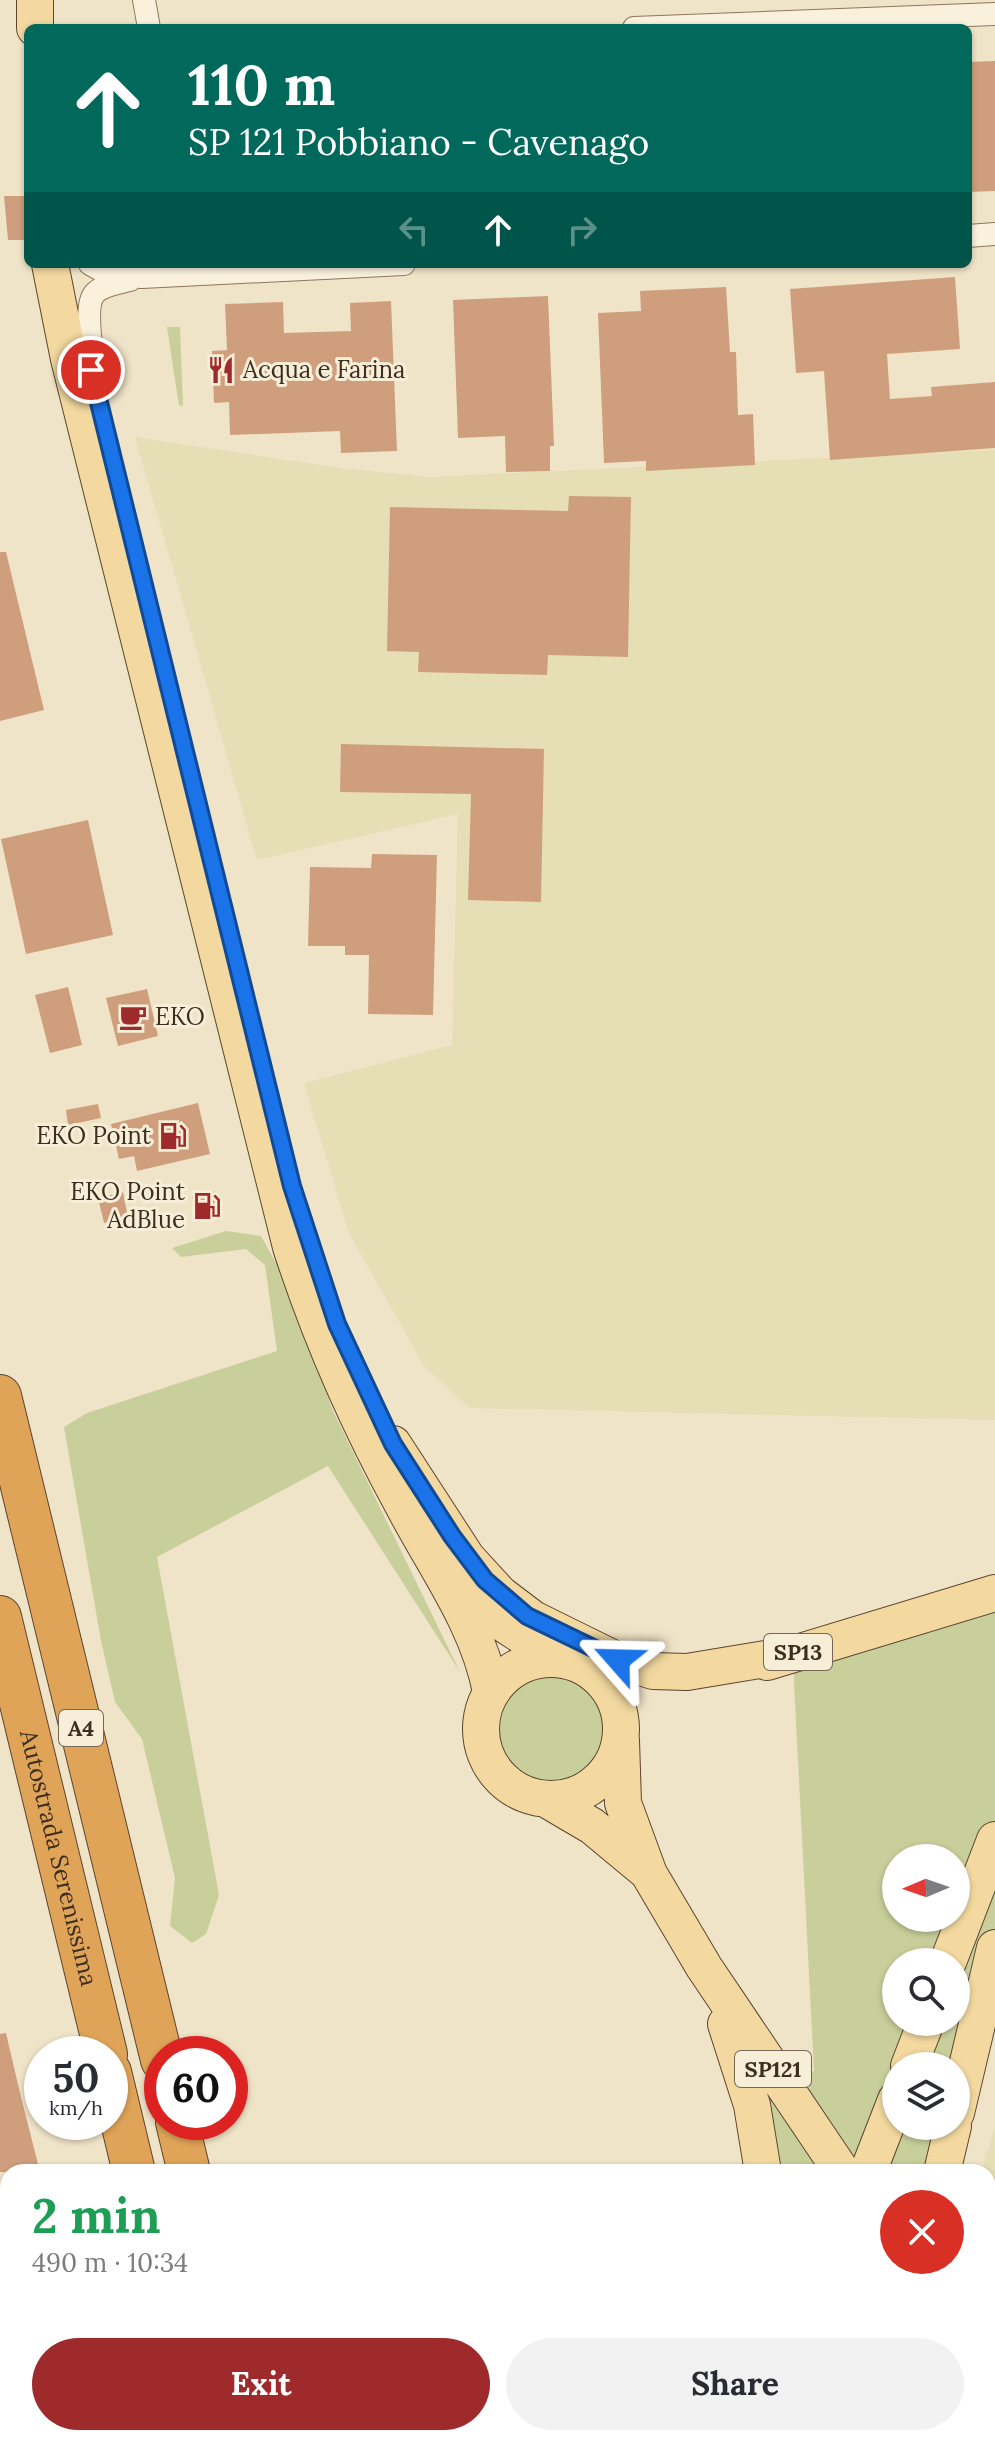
<!DOCTYPE html>
<html lang="en">
<head>
<meta charset="utf-8">
<style>
  :root { --surface:#fff; --page:#f2f2f3; --text:#2b2b33; --muted:#7c7c81; --accent:#9e2a2b }
  body { margin:0; font-family:Lora,serif; background:var(--page); color:var(--text); height:100vh; display:flex; flex-direction:column; font-size:30px; white-space:nowrap }
  * { box-sizing:border-box; margin:0 }
  p { font-size:26px; color:var(--muted) }
  .icon { flex:none; width:44px; height:44px; fill:none; stroke:currentColor; stroke-width:2; stroke-linecap:round; stroke-linejoin:round }
  .map { position:relative; flex:1; overflow:hidden }
  .sheet { position:absolute; left:0px; top:2164px; width:996px; height:282px; display:flex; flex-direction:column; background:var(--surface); border-radius:24px 24px 0 0; box-shadow:0 2px 6px #0004 }
  .sheet>* { flex:none }
  .guide { position:absolute; left:24px; top:24px; width:948px; height:244px; border-radius:12px; box-shadow:0 2px 6px #0004; background:#00695c; color:#fff; overflow:hidden }
  .needle { width:52px; rotate:268deg }
  .controls { position:absolute; left:882px; top:1844px; display:grid; gap:16px }
  .controls a { display:grid; place-items:center; width:88px; height:88px; border-radius:50%; background:var(--surface); box-shadow:0 2px 6px #0004; font-size:40px }
  .speed { position:absolute; left:24px; top:2036px; display:flex; gap:16px; font-size:40px; font-weight:700; text-align:center }
  .speed>* { display:grid; place-content:center; width:104px; height:104px; border-radius:50%; background:var(--surface); box-shadow:0 2px 6px #0004; line-height:1 }
  .speed small { font-size:20px; font-weight:400 }
  .speed .limit { border:12px solid #d22; background:#fff; color:#111 }
  .pin { position:absolute; display:grid; place-items:center; width:68px; height:68px; color:#fff; margin:-34px; border:4px solid #fff; border-radius:50%; box-shadow:0 2px 8px #0007 }
  .me { position:absolute; width:88px; margin:-44px; rotate:295deg; stroke-linejoin:round; filter:drop-shadow(0 0 6px #0008) }
  .turn { display:flex; align-items:center; gap:28px; height:168px; padding:0 32px; font-size:36px }
  .turn .icon { width:104px; height:104px; stroke-width:2.5 }
  .turn b { display:block; font-size:56px; line-height:68px }
  .lanes { display:flex; align-items:center; height:76px; padding:0 32px; background:#0003; justify-content:center; gap:40px; direction:ltr }
  .lanes .off { opacity:.35 }
  .round { display:grid; place-items:center; flex:none; width:84px; height:84px; border-radius:42px; background:var(--page) }
  .overview { display:flex; align-items:center; justify-content:space-between; height:136px; padding:0 32px }
  h1 { font-size:48px; font-weight:700; line-height:60px; color:#1e9e55 }
  .action { display:flex; gap:16px; margin-top:auto; padding:16px 32px }
  .action a { flex:1; height:92px; border-radius:48px; background:var(--accent); color:#fff; font-size:32px; font-weight:700; line-height:92px; text-align:center }
  .action a+a { background:var(--page); color:var(--text) }
  .map>svg:first-child { display:block }
  .farmland { fill:#e6deb5 }
  .green { fill:#c9cf9b; fill-rule:evenodd }
  .water { fill:#a9c4bc; stroke:#6f938a; stroke-width:2 }
  .building { fill:#cf9f7d }
  .lines { fill:none; stroke-linecap:round; stroke-linejoin:round }
  .street-casing { stroke:#8d765c; stroke-width:24 }
  .primary-casing { stroke:#5b4430; stroke-width:38 }
  .highway-casing { stroke:#5b4430; stroke-width:44 }
  .street { stroke:#faf1dc; stroke-width:22 }
  .primary { stroke:#f3d9a0; stroke-width:36 }
  .highway { stroke:#e0a458; stroke-width:42 }
  .route-casing { stroke:#114b97; stroke-width:20 }
  .route { stroke:#1a73e8; stroke-width:14 }
  .labels { text-anchor:middle; stroke-width:6; stroke-linejoin:round; paint-order:stroke }
  .shield { fill:#f7eed8; stroke:#756857; stroke-width:2 }
  .shield-label { font-size:22px; font-weight:bold; fill:#3d2e20 }
  .poi-label { font-size:24px; fill:#3d2e20; stroke:#f7eed8; text-anchor:start }
  .street-label { font-size:24px; fill:#3d2e20; stroke:#f7eed8 }
</style>
</head>
<body>
<div class="map">
<svg width="995" height="2445" viewBox="0 0 995 2445">
  <rect width="100%" height="100%" fill="#f0e4c8"/>
  <path class="farmland" d="M135,437L341,468L429,477L995,450V1420L470,1408L424,1366L349,1233L304,1083L452,1045L458,814L257,860Z
    M995,2127V2232L988,2231V2172H981Z"/>
  <path class="green" d="M167,327H180L183,405L179,406Z
    M226,1231L261,1236L281,1272L334,1413L460,1672L328,1466L157,1557L219,1895L206,1934L192,1943L170,1926L175,1878L142,1739L115,1702L101,1641L64,1427L87,1413L277,1351L265,1265L246,1249L181,1257L172,1248Z
    M995,1602V1928L956,2084V2066H896V2126H946L934,2172H771L762,2079L814,2071L793,1664ZM896,1858H956V1918H896ZM896,1962H956V2022H896Z
    M492 1729a57 57 0 1 1 114 0a57 57 0 1 1-114 0Z
    M702,2438H835L831,2445H697Z"/>
  <path class="water" d="M402,2438H492L464,2445H404Z"/>
  <path class="building" d="M995,61V191L968,192V62Z
    M4,196H26V240H8Z
    M955,277L960,349L887,354L890,399L932,396L931,387L995,382V448L830,460L824,371L796,373L790,289Z
    M726,287L730,352H736L738,415L753,414L755,465L646,471V461L604,463L598,313L641,311L640,291Z
    M548,296L554,446H550V471L506,472L505,436L458,438L453,300Z
    M391,301L397,451L341,453L340,431L230,435L229,402L214,403L212,351L227,350L225,304L283,302L284,333L351,331L350,303Z
    M569,496L631,497L628,657L548,655L547,675L418,672L419,652L387,651L390,507L568,511Z
    M0,552H6L44,710L0,721Z
    M341,744L544,749L541,902L468,900L471,794L340,792Z
    M88,820L113,935L26,954L1,839Z
    M372,854L437,855L433,1015L368,1014L369,955H345V946H308L310,867L371,868Z
    M68,987L82,1045L50,1053L35,995Z
    M147,989L158,1036L118,1046L106,998Z
    M198,1103L210,1154L137,1171L134,1156L119,1159L111,1124Z
    M98,1104L101,1118L68,1125L66,1110Z
    M216,1191L222,1217L197,1222L192,1196Z
    M123,1192L128,1218L104,1223L98,1198Z
    M6,2033L20,2093L40,2172H0V2034Z"/>
  <g class="lines">
    <g class="street-casing">
      <path id="street" d="M144,0L149,28
        M634,28L995,14
        M968,236L995,234
        M90,264L106,273L142,277L404,264
        M97,392C96,371 81,308 95,293C103,285 119,283 130,280"/>
    </g>
    <g class="primary-casing">
      <path id="primary" d="M35,0V28
        M50,264L69,359L291,1247C320,1336 358,1423 403,1505C435,1567 478,1623 491,1692
        M393,1444L467,1558L500,1594L533,1619L612,1658L653,1671L687,1672L790,1655
        M461,1572L504,1624L556,1658
        M481 1729a70 70 0 1 1 140 0a70 70 0 1 1-140 0Z
        M767,1662L995,1593
        M621,1740L623,1803L649,1874L704,1967L842,2172
        M546,1799L592,1826L645,1870
        M948,1962L995,1840
        M726,2024L752,2105L763,2172
        M909,2066L926,2022
        M956,2113L995,1948
        M868,2172L896,2100
        M942,2172L953,2126
        M988,2392L995,2403
        M686,2445L691,2438
        M746,2445L751,2438"/>
    </g>
    <g class="highway-casing">
      <g id="highway">
        <path d="M0,1396L162,2060"/>
        <path id="s1" d="M0,1617L106,2054"/>
        <path d="M110,2072L134,2172"/>
        <path d="M177,2122L189,2172"/>
        <path d="M164,2438L165,2445"/>
        <path d="M196,2438L198,2445"/>
        <path d="M253,2438L254,2445"/>
      </g>
    </g>
    <use href="#street" class="street"/>
    <use href="#primary" class="primary"/>
    <use href="#highway" class="highway"/>
  </g>
  <g class="lines">
    <g class="route-casing">
      <path id="route" d="M91,370L292,1186L337,1324L393,1444L452,1536L485,1580L527,1616L618,1660"/>
    </g>
    <use href="#route" class="route"/>
  </g>
  <defs>
    <g id="restaurant-bare" transform="scale(2.16)"><path d="M-5-6h1v4h1v-4h1v4h1v-4h1v5L-1.5 .5V6h-2V.5L-5-1ZM5-6V6H3V1.5H1.5Q1.5-4 5-6Z" fill="#9e2a2b" stroke="#f7eed8" stroke-width="2.5" paint-order="stroke"/></g>
    <g id="cafe-bare" transform="scale(2.16)"><path d="M-5.5-4.5H6V0H3Q3 3.5 0 3.5H-2.5Q-5.5 3.5-5.5 0ZM3-3.2v2h1.7v-2ZM-6 4.5H4V6H-6Z" fill="#9e2a2b" stroke="#f7eed8" stroke-width="2.5" paint-order="stroke"/></g>
    <g id="fuel-bare" transform="scale(2.16)"><path d="M-5.5-6h7V0h2V4h1.3V-2.5L3-4.5l.8-.8L6-3V5H2.5V1h-1V6h-7ZM-4.2-4.7v3.2H.2V-4.7Z" fill="#9e2a2b" stroke="#f7eed8" stroke-width="2.5" paint-order="stroke"/></g>
  </defs>
  <g fill-rule="evenodd">
    <use href="#restaurant-bare" x="221" y="370"/>
    <use href="#cafe-bare" x="133" y="1017"/>
    <use href="#fuel-bare" x="173" y="1136"/>
    <use href="#fuel-bare" x="207" y="1206"/>
  </g>
  <g class="labels">
    <g class="shield">
      <rect x="764" y="1634" width="68" height="36" rx="6"/>
      <rect x="59" y="1710" width="44" height="36" rx="6"/>
      <rect x="735" y="2051" width="76" height="36" rx="6"/>
    </g>
    <g class="shield-label">
      <text x="798" y="1660">SP13</text>
      <text x="81" y="1736">A4</text>
      <text x="773" y="2077">SP121</text>
    </g>
    <g class="poi-label">
      <text x="243" y="378">Acqua e Farina</text>
      <text x="155" y="1025">EKO</text>
      <text x="151" y="1144" text-anchor="end">EKO Point</text>
      <text x="185" y="1200" text-anchor="end">EKO Point<tspan x="185" dy="28">AdBlue</tspan></text>
    </g>
    <g class="street-label">
      <text dy="8" stroke="none"><textPath href="#s1" startOffset="248">Autostrada Serenissima</textPath></text>
    </g>
  </g>
</svg>
<div class="controls">
<a><svg class="needle" viewBox="-14 -14 28 28"><path d="M0-13l5 13h-10z" fill="#e53935"/><path d="M0 13l5-13h-10z" fill="#7c7c81"/></svg></a>
<a><svg class="icon" aria-label="search" viewBox="0 0 24 24"><circle cx="10" cy="10" r="6"/><path d="M15 15l6 6"/></svg></a>
<a><svg class="icon" aria-label="layers" viewBox="0 0 24 24"><path d="M12 4l9 5-9 5-9-5zM3 14l9 5 9-5"/></svg></a>
</div>
<div class="speed"><div>50<small>km/h</small></div><div class="limit">60</div></div>
<div class="pin" style="left:91px;top:370px;background:#d93025"><svg class="icon" aria-label="arrive" viewBox="0 0 24 24"><path d="M6 21V4h12l-3 4 3 4H6"/></svg></div>
<svg class="me" style="left:618px;top:1660px" viewBox="-20 -20 40 40"><path d="M0-17L14 15 0 8-14 15z" fill="#1a73e8" stroke="#fff" stroke-width="4"/></svg>
<div class="guide">
<div class="turn"><svg class="icon" aria-label="ahead" viewBox="0 0 24 24"><path d="M12 20V5M6 11l6-6 6 6"/></svg><div><b>110 m</b>SP 121 Pobbiano - Cavenago</div></div>
<div class="lanes"><svg class="icon off" aria-label="left" viewBox="0 0 24 24"><path d="M17 20v-9H6M10 6l-5 5 5 5"/></svg><svg class="icon" aria-label="ahead" viewBox="0 0 24 24"><path d="M12 20V5M6 11l6-6 6 6"/></svg><svg class="icon off" aria-label="right" viewBox="0 0 24 24"><path d="M7 20v-9h11M14 6l5 5-5 5"/></svg></div>
</div>
<section class="sheet">
<div class="overview"><div><h1>2 min</h1><p>490 m · 10:34</p></div><a class="round" style="background:#d93025;color:#fff"><svg class="icon" aria-label="close" viewBox="0 0 24 24"><path d="M6 6l12 12M18 6L6 18"/></svg></a></div>
<div class="action"><a>Exit</a><a>Share</a></div>
</section>
</div>
</body>
</html>
